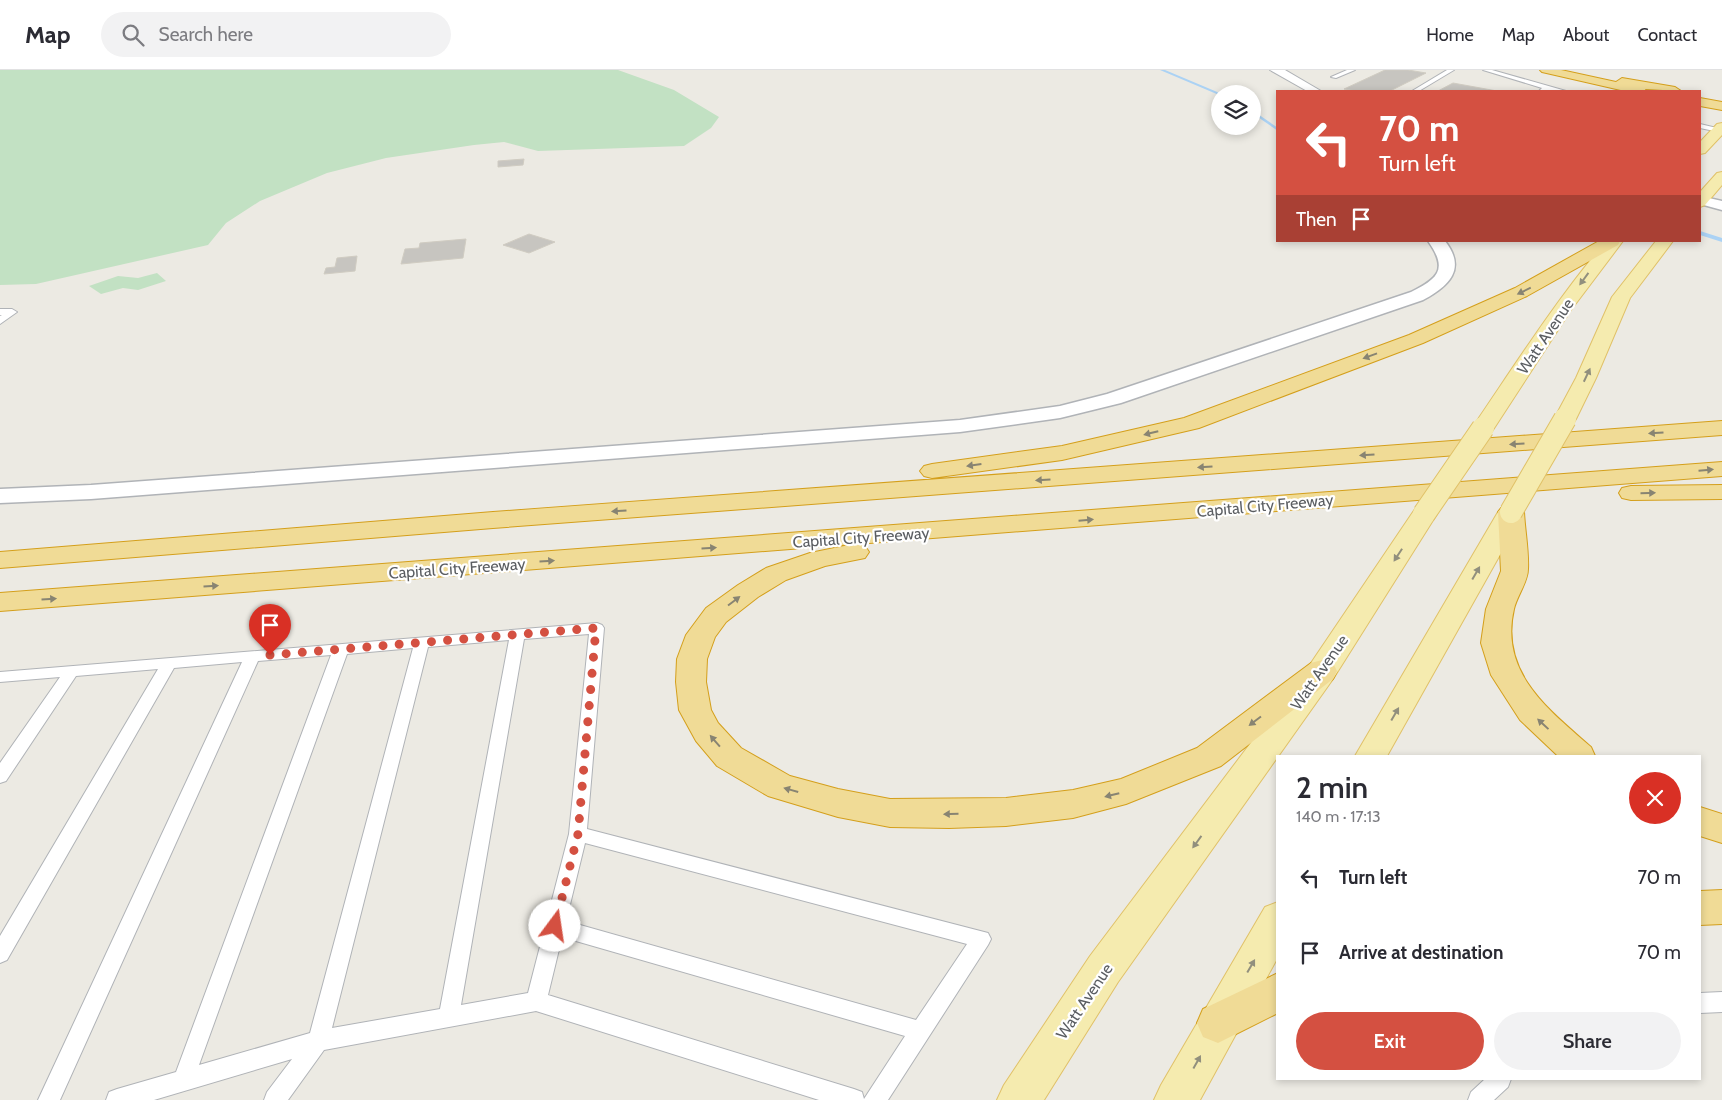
<!DOCTYPE html>
<html lang="en">
<head>
<meta charset="utf-8">
<style>
  :root { --surface:#fff; --page:#f2f2f3; --text:#2b2b33; --muted:#7c7c81; --line:#e1e1e2; --accent:#d45041 }
  body { margin:0; font-family:Cabin,sans-serif; background:var(--page); color:var(--text); height:100vh; display:flex; flex-direction:column; font-size:19px; white-space:nowrap }
  * { box-sizing:border-box; margin:0 }
  p { font-size:16px; color:var(--muted) }
  .icon { flex:none; width:28px; height:28px; fill:none; stroke:currentColor; stroke-width:2; stroke-linecap:round; stroke-linejoin:round }
  .map { position:relative; flex:1; overflow:hidden }
  .details { position:absolute; left:1276px; top:685px; width:425px; height:325px; display:flex; flex-direction:column; background:var(--surface); border-radius:0px; box-shadow:0 2px 8px #0003 }
  .details>* { flex:none }
  .guide { position:absolute; left:1276px; top:20px; width:425px; height:152px; border-radius:0px; box-shadow:0 2px 8px #0003; background:#d45041; color:#fff; overflow:hidden }
  .buttons { position:absolute; left:1211px; top:15px; display:grid; gap:10px }
  .buttons a { display:grid; place-items:center; width:50px; height:50px; border-radius:50%; background:var(--surface); box-shadow:0 2px 8px #0003; font-size:25px }
  .pin { position:absolute; display:grid; place-items:center; width:42px; height:42px; color:#fff; margin:-51px -21px; border-radius:50% 50% 50% 0; rotate:-45deg; box-shadow:0 0 5px #0007 }
  .pin .icon { rotate:45deg }
  .me { position:absolute; width:55px; margin:-28px; rotate:14deg; stroke-linejoin:round; filter:drop-shadow(0 0 4px #0008) }
  .turn { display:flex; align-items:center; gap:18px; height:105px; padding:0 20px; font-size:22px }
  .turn .icon { width:65px; height:65px; stroke-width:2.5 }
  .turn b { display:block; font-size:35px; line-height:42px }
  .then { display:flex; align-items:center; height:48px; padding:0 20px; background:#0003; gap:10px; font-size:19px }
  .round { display:grid; place-items:center; flex:none; width:52px; height:52px; border-radius:26px; background:var(--page) }
  .summary { display:flex; align-items:center; justify-content:space-between; height:85px; padding:0 20px }
  h1 { font-size:30px; font-weight:600; line-height:38px }
  .primary-button { display:flex; gap:10px; margin-top:auto; padding:10px 20px }
  .primary-button a { flex:1; height:58px; border-radius:30px; background:var(--accent); color:#fff; font-size:20px; font-weight:600; line-height:58px; text-align:center }
  .primary-button a+a { background:var(--page); color:var(--text) }
  ul { padding:0; list-style:none }
  li { display:flex; align-items:center; gap:15px; height:75px; padding:0 20px }
  li div { flex:1 }
  li b { display:block; font-size:19px }
  li em { font-style:normal }
  header { display:flex; align-items:center; gap:30px; box-sizing:border-box; height:70px; padding:0 25px; background:var(--surface); border-bottom:1px solid var(--line) }
  header strong { font-size:24px }
  nav { display:flex; gap:28px; margin-inline-start:auto; font-size:18px }
  .search { width:350px; height:45px; background:var(--page); display:flex; align-items:center; gap:12px; box-sizing:border-box; padding:0 18px; border-radius:28px; color:var(--muted); font-size:19px }
  .map>svg:first-child { display:block }
  .green { fill:#c2e1c3 }
  .lines { fill:none; stroke-linecap:round; stroke-linejoin:round }
  .stream { fill:#abd2f4; fill-rule:evenodd }
  .building { fill:#c7c5c0; stroke:#d0ccc2 }
  .lane-casing { stroke:#b0b3b7; stroke-width:2 }
  .street-casing { stroke:#b0b3b7; stroke-width:3 }
  .secondary-casing { stroke:#afb2b6; stroke-width:2 }
  .primary-casing { stroke:#e0c168; stroke-width:2 }
  .highway-casing { stroke:#d49f1b; stroke-width:2 }
  .lane { fill:#fff; fill-rule:evenodd }
  .street { fill:#fff; fill-rule:evenodd }
  .secondary { fill:#fff; fill-rule:evenodd }
  .primary { fill:#f5ebaf; fill-rule:evenodd }
  .highway { fill:#f0db96; fill-rule:evenodd }
  .primary-bridge-casing { stroke:#e0c168; stroke-width:24; stroke-linecap:butt }
  .primary-bridge { stroke:#f5ebaf; stroke-width:22 }
  .oneway { fill:#918f7d }
  .oneway2 { fill:#888472 }
  .route { stroke:#d45041; stroke-width:9; stroke-dasharray:0 16.2 }
  .labels { text-anchor:middle; stroke-width:4.5; stroke-linejoin:round; paint-order:stroke }
  .street-label { font-size:16px; fill:#5b5e62; stroke:#fff }
</style>
</head>
<body>
<header>
<strong>Map</strong>
<div class="search"><svg class="icon" aria-label="search" viewBox="0 0 24 24"><circle cx="10" cy="10" r="6"/><path d="M15 15l6 6"/></svg>Search here</div>
<nav><a>Home</a><a>Map</a><a>About</a><a>Contact</a></nav>
</header>
<div class="map">
<svg width="1722" height="1030" viewBox="0 0 1722 1030">
  <rect width="100%" height="100%" fill="#eceae3"/>
  <path class="green" d="M0,0H618L674,20L719,47L711,58L684,76L538,81L504,72L474,75L386,88L327,103L260,131L226,153L208,175L36,214L0,215Z
    M157,203L166,211L138,220L123,218L101,224L89,216L118,206L138,208Z"/>
  <g class="lines">
    <path class="stream" d="M1160,0H1165L1222,24L1219,25Z
      M1252,40L1278,58V61L1252,43Z
      M1700,161L1722,168V172L1700,165Z"/>
  </g>
  <path class="building" d="M1385,0H1408L1426,3L1390,21H1357L1344,19Z
    M1453,13L1497,21H1438Z
    M524,89L523,95L498,97V91Z
    M529,164L555,172L529,183L503,175Z
    M466,169L463,188L401,194L405,179L419,178L420,173Z
    M357,186L355,201L324,204L326,198L335,197L337,188Z"/>
  <g class="lines">
    <g class="lane-casing">
      <path id="lane" d="M1347,0H1355L1336,8L1331,7Z
        M1447,0H1454L1419,21H1412Z
        M1483,0H1492L1566,21H1539L1542,18Z
        M1700,54L1721,59L1722,60L1719,62L1700,58Z
        M0,239H12L17,242L0,254V246L2,245H0Z
        M597,553L602,555L604,558L587,759L988,863L991,869L988,875L888,1030H819L536,941L324,980L288,1030H264L267,1022L292,989L154,1030H106L109,1022L117,1019L176,1002L331,585L258,591L60,1030H38L242,592L174,598L7,890L0,893V866L158,599L76,606L6,711L0,713V693L60,607L0,612V602ZM589,564L569,764L528,923L461,935L524,569ZM509,570L440,939L332,958L428,577ZM413,578L310,963L199,995L347,584ZM585,773L967,874L916,950L566,851ZM562,867L905,966L864,1029L862,1022L854,1019L548,925Z
        M1722,922V942L1700,943V923Z
        M1485,1009H1511L1508,1017L1494,1030H1468L1471,1022Z"/>
    </g>
    <g class="street-casing">
      <path id="street" d="M1700,126L1722,131V140L1700,134Z
        M1428,171H1445C1467,199 1449,216 1423,230L1121,333L1060,348L960,362L91,429L0,433V419L91,415L960,350L1060,336L1107,324L1411,222C1439,208 1448,199 1428,171Z"/>
    </g>
    <g class="secondary-casing">
      <path id="secondary" d="M1270,0H1285L1321,21H1307Z"/>
    </g>
    <g class="primary-casing">
      <path id="primary" d="M1722,53V65L1705,83L1700,84V72L1717,54Z
        M1722,102V115L1705,135L1700,137V122L1717,103Z
        M1606,171H1623L1571,240L1491,363L1483,365L1475,363L1472,358C1515,295 1556,230 1606,171Z
        M1656,171H1673L1630,228L1596,308L1576,349L1573,354L1565,356L1557,354L1554,349L1576,308L1612,227Z
        M1511,434L1520,437L1524,442L1387,686H1355L1498,442L1502,437Z
        M1424,436L1433,439L1437,444L1333,609L1118,912L1044,1030H997L1004,1015L1090,886L1311,593L1415,439Z
        M1278,832V887L1200,1030H1154L1161,1015L1265,837Z"/>
    </g>
    <g class="highway-casing">
      <path id="highway" d="M1540,0H1561L1616,12L1622,8L1675,17L1681,21L1645,19L1646,21H1625L1542,2Z
        M1700,28L1722,32V40L1700,36Z
        M1599,171H1620L1618,175L1527,226L1423,273L1199,358L1062,390L932,408L924,406L920,401L924,396L932,394L1062,376L1184,348L1409,265L1515,218Z
        M1722,351V365L493,458L0,498V482L493,442Z
        M1722,392V406L857,474L865,476L869,482L865,488L825,496L786,510L758,527L726,552L715,567L707,589L706,612L711,640L718,653L741,678L790,706L838,719L890,729L1006,728L1073,720L1121,709L1197,678L1311,593L1322,590L1333,593L1337,601L1333,609L1221,696L1126,734L1073,748L1006,756L949,758L890,757L838,747L768,726L717,696L696,671L679,640L676,612L677,589L686,565L706,538L738,515L766,498L810,483L854,474L0,541V523Z
        M1722,415V429L1631,430L1622,428L1619,423L1622,418L1631,416Z
        M1511,434L1520,437L1524,442C1525,461 1529,481 1528,499C1528,512 1517,526 1514,539C1499,603 1549,640 1591,677L1595,686H1558L1520,650L1491,605L1481,573L1486,539L1501,501L1498,442L1502,437Z
        M1700,737L1722,744V773L1700,766Z
        M1722,820V854L1700,855V821Z
        M1278,903V943L1218,973L1203,967L1197,953L1203,939Z"/>
    </g>
    <use href="#lane" class="lane"/>
    <use href="#street" class="street"/>
    <use href="#secondary" class="secondary"/>
    <use href="#primary" class="primary"/>
    <use href="#highway" class="highway"/>
    <g class="primary-bridge-casing">
      <path id="primary-bridge" d="M1511,442L1565,349
        M1424,444L1483,358"/>
    </g>
    <use href="#primary-bridge" class="primary-bridge"/>
  </g>
  <defs><path id="oneway-solid" d="M-6-.8H1V-3.2L6.5 0L1 3.2V.8H-6Z" transform="scale(1.25)"/></defs>
  <g class="oneway">
    <use href="#oneway-solid" transform="translate(1584 209) rotate(126)"/>
    <use href="#oneway-solid" transform="translate(1587 305) rotate(-65)"/>
    <use href="#oneway-solid" transform="translate(1398 485) rotate(123)"/>
    <use href="#oneway-solid" transform="translate(1476 503) rotate(-60)"/>
    <use href="#oneway-solid" transform="translate(1395 644) rotate(-60)"/>
    <use href="#oneway-solid" transform="translate(1197 772) rotate(126)"/>
    <use href="#oneway-solid" transform="translate(1251 896) rotate(-60)"/>
    <use href="#oneway-solid" transform="translate(1197 992) rotate(-61)"/>
  </g>
  <g class="oneway2">
    <use href="#oneway-solid" transform="translate(1524 221) rotate(154)"/>
    <use href="#oneway-solid" transform="translate(1370 286) rotate(160)"/>
    <use href="#oneway-solid" transform="translate(1151 363) rotate(166)"/>
    <use href="#oneway-solid" transform="translate(1656 363) rotate(176)"/>
    <use href="#oneway-solid" transform="translate(1517 374) rotate(176)"/>
    <use href="#oneway-solid" transform="translate(1367 385) rotate(176)"/>
    <use href="#oneway-solid" transform="translate(974 395) rotate(172)"/>
    <use href="#oneway-solid" transform="translate(1205 397) rotate(176)"/>
    <use href="#oneway-solid" transform="translate(1706 400) rotate(-5)"/>
    <use href="#oneway-solid" transform="translate(1043 410) rotate(176)"/>
    <use href="#oneway-solid" transform="translate(1648 423) rotate(-1)"/>
    <use href="#oneway-solid" transform="translate(619 441) rotate(176)"/>
    <use href="#oneway-solid" transform="translate(1086 450) rotate(-5)"/>
    <use href="#oneway-solid" transform="translate(709 478) rotate(-4)"/>
    <use href="#oneway-solid" transform="translate(547 491) rotate(-4)"/>
    <use href="#oneway-solid" transform="translate(211 516) rotate(-4)"/>
    <use href="#oneway-solid" transform="translate(49 529) rotate(-4)"/>
    <use href="#oneway-solid" transform="translate(734 531) rotate(-37)"/>
    <use href="#oneway-solid" transform="translate(1255 651) rotate(143)"/>
    <use href="#oneway-solid" transform="translate(1543 654) rotate(-137)"/>
    <use href="#oneway-solid" transform="translate(715 671) rotate(-131)"/>
    <use href="#oneway-solid" transform="translate(791 720) rotate(-164)"/>
    <use href="#oneway-solid" transform="translate(1112 725) rotate(166)"/>
    <use href="#oneway-solid" transform="translate(951 744) rotate(179)"/>
  </g>
  <g class="lines">
    <path class="route" d="M270,585L596,558L578,764L555,856"/>
  </g>
  <g class="labels">
    <g class="street-label">
      <text transform="translate(1545 266) rotate(-56)" y="6">Watt Avenue</text>
      <text transform="translate(1265 435) rotate(-5)" y="6">Capital City Freeway</text>
      <text transform="translate(861 467) rotate(-4)" y="6">Capital City Freeway</text>
      <text transform="translate(457 498) rotate(-4)" y="6">Capital City Freeway</text>
      <text transform="translate(1319 602) rotate(-55)" y="6">Watt Avenue</text>
      <text transform="translate(1084 931) rotate(-56)" y="6">Watt Avenue</text>
    </g>
  </g>
</svg>
<div class="buttons">
<a><svg class="icon" aria-label="layers" viewBox="0 0 24 24"><path d="M12 4l9 5-9 5-9-5zM3 14l9 5 9-5"/></svg></a>
</div>
<div class="pin" style="left:270px;top:585px;background:#d93025"><svg class="icon" aria-label="arrive" viewBox="0 0 24 24"><path d="M6 21V4h12l-3 4 3 4H6"/></svg></div>
<svg class="me" style="left:555px;top:856px" viewBox="-20 -20 40 40"><circle r="19" fill="#fff"/><path d="M0-13L10 11 0 6-10 11z" fill="#d45041"/></svg>
<div class="guide">
<div class="turn"><svg class="icon" aria-label="left" viewBox="0 0 24 24"><path d="M17 20v-9H6M10 6l-5 5 5 5"/></svg><div><b>70 m</b>Turn left</div></div>
<div class="then">Then<svg class="icon" aria-label="arrive" viewBox="0 0 24 24"><path d="M6 21V4h12l-3 4 3 4H6"/></svg></div>
</div>
<section class="details">
<div class="summary"><div><h1>2 min</h1><p>140 m · 17:13</p></div><a class="round" style="background:#d93025;color:#fff"><svg class="icon" aria-label="close" viewBox="0 0 24 24"><path d="M6 6l12 12M18 6L6 18"/></svg></a></div>
<ul>
<li><svg class="icon" aria-label="left" viewBox="0 0 24 24"><path d="M17 20v-9H6M10 6l-5 5 5 5"/></svg><div><b>Turn left</b></div><em>70 m</em></li>
<li><svg class="icon" aria-label="arrive" viewBox="0 0 24 24"><path d="M6 21V4h12l-3 4 3 4H6"/></svg><div><b>Arrive at destination</b></div><em>70 m</em></li>
</ul>
<div class="primary-button"><a>Exit</a><a>Share</a></div>
</section>
</div>
</body>
</html>
